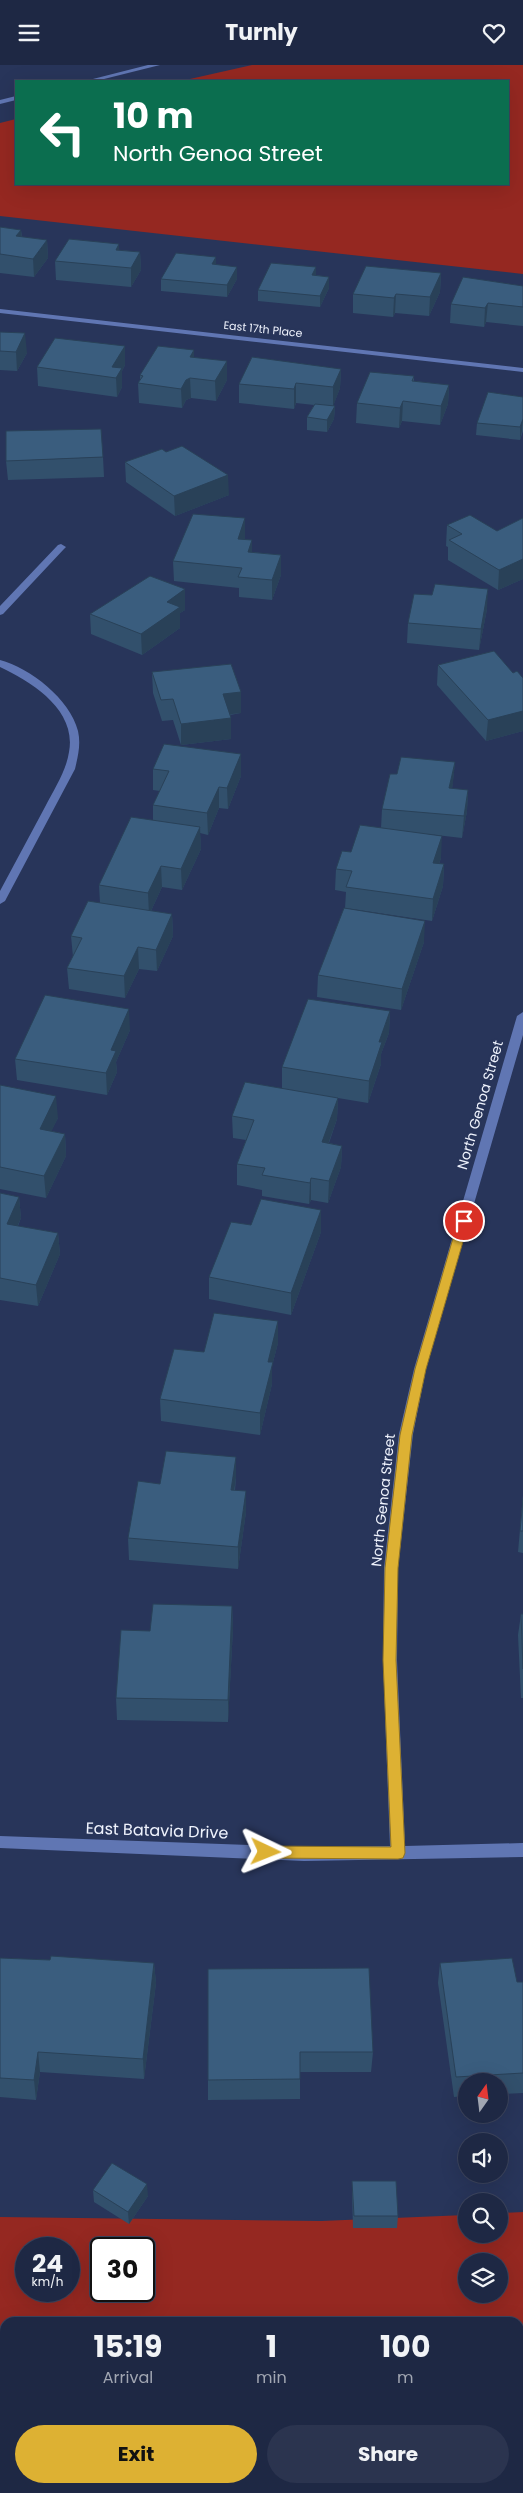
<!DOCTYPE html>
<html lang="en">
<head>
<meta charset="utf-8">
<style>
  :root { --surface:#1e2844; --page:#2b344f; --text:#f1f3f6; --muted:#a1a6b2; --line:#3c445d; --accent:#ddb133 }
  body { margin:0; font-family:Poppins,sans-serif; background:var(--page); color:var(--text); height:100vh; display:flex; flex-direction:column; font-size:19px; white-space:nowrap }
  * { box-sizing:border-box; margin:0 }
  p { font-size:16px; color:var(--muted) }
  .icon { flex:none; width:28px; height:28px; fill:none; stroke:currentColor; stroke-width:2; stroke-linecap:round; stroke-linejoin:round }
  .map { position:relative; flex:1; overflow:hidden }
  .side { position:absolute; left:0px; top:2252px; width:524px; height:176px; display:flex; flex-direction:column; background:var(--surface); border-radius:15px 15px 0 0; box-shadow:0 5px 20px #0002,0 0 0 1px var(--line) }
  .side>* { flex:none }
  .top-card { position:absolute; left:15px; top:15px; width:494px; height:105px; border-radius:0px; box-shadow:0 5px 20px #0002,0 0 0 1px var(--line); background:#0b6e4f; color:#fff; overflow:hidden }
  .needle { width:32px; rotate:14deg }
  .controls { position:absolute; left:458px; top:2008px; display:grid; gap:10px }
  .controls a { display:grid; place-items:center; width:50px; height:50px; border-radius:50%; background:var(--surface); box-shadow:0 5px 20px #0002,0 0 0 1px var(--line); font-size:25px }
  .speed { position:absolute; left:15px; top:2172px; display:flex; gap:10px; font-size:25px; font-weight:700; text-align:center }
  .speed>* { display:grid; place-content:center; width:65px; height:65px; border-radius:50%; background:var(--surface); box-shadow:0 5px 20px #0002,0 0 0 1px var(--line); line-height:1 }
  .speed small { font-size:12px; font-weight:400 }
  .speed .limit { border:2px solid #111; border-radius:8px; background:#fff; color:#111 }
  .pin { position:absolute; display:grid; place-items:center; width:42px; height:42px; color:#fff; margin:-21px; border:2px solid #fff; border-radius:50%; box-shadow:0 1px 5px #0007 }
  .me { position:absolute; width:55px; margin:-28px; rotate:92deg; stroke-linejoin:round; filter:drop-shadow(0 0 4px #0008) }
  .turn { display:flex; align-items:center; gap:18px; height:105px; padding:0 15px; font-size:22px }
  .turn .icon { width:65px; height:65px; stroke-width:2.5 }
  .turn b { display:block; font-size:35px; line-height:42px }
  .eta { display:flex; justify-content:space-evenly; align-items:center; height:85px; text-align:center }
  .eta b { font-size:30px; font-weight:700; line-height:35px }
  .button { display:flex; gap:10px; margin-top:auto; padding:10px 15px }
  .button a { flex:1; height:58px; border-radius:30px; background:var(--accent); color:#111; font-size:20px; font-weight:700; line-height:58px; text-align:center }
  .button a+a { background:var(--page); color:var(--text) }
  header { display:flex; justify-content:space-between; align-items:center; height:65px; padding:0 15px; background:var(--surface); font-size:22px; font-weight:700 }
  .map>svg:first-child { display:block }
  .green { fill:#952821; fill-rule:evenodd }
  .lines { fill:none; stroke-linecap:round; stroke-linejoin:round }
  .minor { fill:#6076b3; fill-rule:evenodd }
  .wall { fill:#32506c }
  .shaded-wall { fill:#294158 }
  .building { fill:#3a5d7e; stroke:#294158 }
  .route { fill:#ddb133; stroke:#907321 }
  .labels { text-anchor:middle; stroke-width:4.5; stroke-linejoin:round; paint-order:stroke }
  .far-street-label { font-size:11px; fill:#eff3fd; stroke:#28355a }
  .street-label { font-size:14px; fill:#eff3fd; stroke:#28355a }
  .near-street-label { font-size:16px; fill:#eff3fd; stroke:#28355a }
</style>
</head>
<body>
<header><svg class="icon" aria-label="menu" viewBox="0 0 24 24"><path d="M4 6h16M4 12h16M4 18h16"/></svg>Turnly<svg class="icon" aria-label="heart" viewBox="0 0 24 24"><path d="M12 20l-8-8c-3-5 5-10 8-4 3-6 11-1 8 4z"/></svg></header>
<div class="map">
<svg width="523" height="2428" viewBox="0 0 523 2428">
  <rect width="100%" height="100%" fill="#28355a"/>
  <path class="green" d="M252,0H523V209L0,151V58L16,54V119H508V16H181Z
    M523,2147V2428H0V2152L321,2156L466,2150V2169H499V2148ZM26,2184H69V2226H26ZM101,2184H144V2226H101ZM466,2196H499V2229H466ZM5,2258H519V2424H5Z"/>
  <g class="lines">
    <path class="minor" d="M148,0H160L96,16H85Z
      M16,31V35L0,39V35Z
      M0,244L523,303V307L0,248Z
      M61,479L66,482L64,484L3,549L0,550V541L58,480Z
      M0,595C30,603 70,634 78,666C81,679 78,691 75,704L5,836L0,839V826C15,798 30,770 45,742C54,724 66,707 69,687C77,645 32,617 0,602Z
      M523,947V970L426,1304L413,1369L398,1503L397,1595L405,1781L523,1778V1792L304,1796L0,1783V1771L304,1782L390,1781L383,1595L384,1503L399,1369L414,1304L517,951Z"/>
  </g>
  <path class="wall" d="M0,162L21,165L22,172L47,175L48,193L34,212L0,208Z
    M120,185L140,187L141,205L131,222L56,215L55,196Z
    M216,192V200L237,214L227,232L161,226V214Z
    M316,202V210L329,212V223L320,242L258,236V225Z
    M441,208L440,227L429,251L395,248L393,252L353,248V229Z
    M523,221V261L486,257L484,262L450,258L451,239Z
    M0,267L27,288L17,306L0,305Z
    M125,281V300L122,306V322L117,332L38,321L37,302Z
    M194,285V293L227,296V315L216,336L191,333L186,335L182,343L139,338L138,318L140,315V310Z
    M341,304L340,323L333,341H335L334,354L327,367L307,365V352L314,340L296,338L294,344L239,338V319Z
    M414,311V316L449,320L448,339L440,360L402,356L399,363L356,358L357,338Z
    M523,332V366L520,375L476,370L477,358Z
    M103,392L104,412L8,415L6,396Z
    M125,397L229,430L175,451L126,417Z
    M523,453V514L498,525L448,495V482L446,481L447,460L497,466Z
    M245,474L252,487L281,490V510L272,535L239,532V523L174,516L173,496Z
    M487,544L479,585L407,578L408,558Z
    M185,545L180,548V563L142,590L91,569L90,549Z
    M438,600L513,608L523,613V666L486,676L437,620Z
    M152,607L241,627V648L230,650L231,653V674L181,680L173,655L162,656L153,628Z
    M455,697L452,724L468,725L467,746L462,773L427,769L441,793L439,799H444L443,821L432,856L345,843L346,827L335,825L336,804L351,787L381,763L382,744L397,709Z
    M153,704L241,711L228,744L219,743L208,770L200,768L201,784L182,825L162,822L151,846L172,849L173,871L157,906L139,904L125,933L69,924L67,903L73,892L71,871L100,838L99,820L153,755V740L160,726L153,725Z
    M424,877L401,945L317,932L318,910Z
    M390,946L389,968L381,989V999L368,1038L338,1033L337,1054L329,1078L342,1081L341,1102L328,1138L311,1135L309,1139L262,1131V1125L237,1120V1099L246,1075L233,1073L232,1051L282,1023V1002Z
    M130,965L116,997L117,1007L107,1030L17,1015L15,994Z
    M0,1020L58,1053L51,1066L65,1069L66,1091L46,1133L0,1124Z
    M0,1128L19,1132L21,1153L18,1161L58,1168L60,1189L38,1241L0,1235Z
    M251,1160L321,1167L291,1250L209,1234V1212Z
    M278,1278L272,1301V1319L260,1370L161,1356L160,1334L204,1287Z
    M236,1413L235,1425L246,1447L238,1504L129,1495L128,1473L160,1419Z
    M523,1430V1488L518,1487Z
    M232,1541L233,1563L228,1657L117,1655L116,1633L150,1566Z
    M521,1549H523V1633H521L518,1570Z
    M0,1893L50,1895L154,1898L156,1918L144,2014L40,2007L36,2035L0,2032Z
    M440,1898L517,1917H523V2028L499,2029V2016H466V2031L454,2032L438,1918Z
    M208,1904L373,1987L371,2007H300V2034L208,2035Z
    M352,2116L398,2151L397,2163H353L352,2128Z
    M93,2125L148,2131L129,2159L94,2137Z"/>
  <path class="shaded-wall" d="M21,165L23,183L16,171Z
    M47,175L48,193L34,212L33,194Z
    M119,179L120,197L116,185Z
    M140,187L141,205L131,222V203Z
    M216,192V204L212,199Z
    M237,202V214L227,232V220Z
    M316,202V214L312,210Z
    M441,208L440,227L429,251L430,232Z
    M329,212V223L320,242V231Z
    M396,229L395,248L393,252L394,233Z
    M488,238L486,257L484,262L485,243Z
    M25,268L27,288L17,306L16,287Z
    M125,281V300L122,306V322L117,332L116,313L112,302Z
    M194,285V305L190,292Z
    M227,296V315L216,336L215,316Z
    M341,304L340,323L333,342V322Z
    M190,313L191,333L186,335L182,343L181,324L186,315Z
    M296,318V338L294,344V324Z
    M449,320L448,339L440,360L441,341Z
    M403,336L402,356L399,363L400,343Z
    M335,341L334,354L327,367V355Z
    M523,354L522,366L520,375V362Z
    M228,410L229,430L175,451L174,431Z
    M245,453V474L238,494V474Z
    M252,475V495L248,487Z
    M281,490V510L272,535V515Z
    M523,494V514L498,525L499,505Z
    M185,524V545L180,548V563L142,590L141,569L167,537Z
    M488,524L487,544L479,585L481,564Z
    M241,627V648L223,650V629Z
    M523,646V666L486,676L488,655Z
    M231,653V674L181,680V659Z
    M241,689V711L228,744L227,723Z
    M455,697L453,718L448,744L449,723Z
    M219,722V743L208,770L207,748Z
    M468,725L467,746L462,773L464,751Z
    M200,762L201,784L182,825L181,804Z
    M442,771L441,793L432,819L433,798Z
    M444,799L443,821L432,856L433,834Z
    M161,801L162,822L149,850L148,828Z
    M172,849L173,871L157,906L156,885Z
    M425,856L424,877L401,945L402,924Z
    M138,882L139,904L125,933L124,911Z
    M129,944L130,965L116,997L117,1007L107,1030L106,1008L111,985Z
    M390,946L389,968L381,989V999L368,1038L369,1016L379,977Z
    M56,1031L58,1053L42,1086L40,1064Z
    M338,1033L337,1054L321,1099L322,1077Z
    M65,1069L66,1091L46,1133L44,1111Z
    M342,1081L341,1102L328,1138L329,1116Z
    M311,1113V1135L309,1139L310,1118Z
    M19,1132L21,1153L9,1180L7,1159Z
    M321,1145V1167L291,1250V1228Z
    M58,1168L60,1189L38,1241L36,1220Z
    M278,1256V1278L272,1301V1319L260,1370V1348L268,1297Z
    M236,1392V1413L231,1446V1425Z
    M246,1426V1447L238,1504V1482Z
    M232,1541L233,1563L228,1657V1635Z
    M154,1898L156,1918L144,2014L143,1994Z
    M38,1987L40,2007L36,2035L34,2015Z
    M147,2119L148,2131L129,2159L128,2147Z"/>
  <path class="building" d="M0,162L21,165L16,171L47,175L33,194L0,189Z
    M69,174L119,179L116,185L140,187L131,203L55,196Z
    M176,188L216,192L212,199L237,202L227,220L161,214Z
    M271,198L316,202L312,210L329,212L320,231L258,225Z
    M366,201L441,208L430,232L396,229L394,233L353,229Z
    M463,212L523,221V242L488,238L485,243L451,239Z
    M0,267L25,268L16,287L0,286Z
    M55,273L125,281L112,302L122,303L116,313L37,302Z
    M158,281L194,285L190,292L227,296L215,316L190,313L186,315L181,324L138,318L143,311L140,310Z
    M252,292L341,304L333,322L296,318L294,324L239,319Z
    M370,307L414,311L412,316L449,320L441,341L403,336L400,343L357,338Z
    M488,327L523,332V354L520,362L477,358Z
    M315,339L335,341L327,355L307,352Z
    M101,364L103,392L6,396V366Z
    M182,381L228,410L174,431L125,397L162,384L166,387Z
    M193,449L245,453L238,474L252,475L248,487L281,490L272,515L238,512L242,503L173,496Z
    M470,450L497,466L523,453V494L499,505L449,475L462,469L447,460Z
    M150,511L185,524L167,537L180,542L141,569L90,549Z
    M435,519L488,524L481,564L408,558L414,529L432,530Z
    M494,586L513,608L517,606L523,613V646L488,655L438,600Z
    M231,599L241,627L223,629L231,653L181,659L173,634L161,635L152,607Z
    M164,679L241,689L227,723L219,722L207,748L153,740L169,706L153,704Z
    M401,692L455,697L449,723L468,725L464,751L382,744L390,709H397Z
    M131,752L200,762L181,804L161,801L148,828L99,820Z
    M360,760L442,771L433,798L444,799L433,834L346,822L352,806L336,804L342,786L351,787Z
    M88,836L172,849L156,885L138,882L124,911L67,903L82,873L71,871Z
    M344,843L425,856L402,924L318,910Z
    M45,930L129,944L111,985L116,986L106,1008L15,994Z
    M308,934L390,946L379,977H382L369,1016L282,1002Z
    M245,1017L338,1033L322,1077L342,1081L329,1116L311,1113L310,1118L262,1110L265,1103L237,1099L254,1055L232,1051Z
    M0,1020L56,1031L40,1064L65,1069L44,1111L0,1102Z
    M0,1128L19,1132L7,1159L58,1168L36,1220L0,1213Z
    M261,1134L321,1145L291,1228L209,1212L231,1157L251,1160Z
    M214,1248L278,1256L268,1297H273L260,1348L160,1334L174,1284L204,1287Z
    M166,1386L236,1392L231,1425L246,1426L238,1482L128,1473L138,1416L160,1419Z
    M523,1434V1466H520Z
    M153,1539L232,1541L228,1635L116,1633L121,1565L150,1566Z
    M521,1549H523V1604Z
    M51,1891L154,1898L143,1994L38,1987L34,2015L0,2013V1893L50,1895Z
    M512,1893L517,1917H523V2008L456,2012L440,1898Z
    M369,1903L373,1987H300V2014L208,2015V1904Z
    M112,2098L147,2119L128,2147L93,2125Z
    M352,2116H396L398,2151H354Z"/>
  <path class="route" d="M464,1152L469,1156L426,1304L412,1370L398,1503L396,1595L405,1788L403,1793L398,1794L266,1793L261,1791L259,1787L261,1783L266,1781L391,1782L383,1595L385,1503L400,1370L415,1304L458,1156Z"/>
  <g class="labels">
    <g class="far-street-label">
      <text transform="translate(263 264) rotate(6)" y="4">East 17th Place</text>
    </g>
    <g class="street-label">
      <text transform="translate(480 1040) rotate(-74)" y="5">North Genoa Street</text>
      <text transform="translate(383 1435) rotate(-84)" y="5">North Genoa Street</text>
    </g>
    <g class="near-street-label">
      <text transform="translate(157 1765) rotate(2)" y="6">East Batavia Drive</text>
    </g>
  </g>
</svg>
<div class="controls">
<a><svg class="needle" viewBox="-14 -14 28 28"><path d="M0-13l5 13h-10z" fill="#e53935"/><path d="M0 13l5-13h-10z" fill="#a1a6b2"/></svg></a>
<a><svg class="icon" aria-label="sound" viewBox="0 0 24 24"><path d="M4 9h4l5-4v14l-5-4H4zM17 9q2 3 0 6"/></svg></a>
<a><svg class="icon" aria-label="search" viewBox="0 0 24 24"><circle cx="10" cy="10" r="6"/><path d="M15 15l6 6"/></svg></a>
<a><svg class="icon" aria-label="layers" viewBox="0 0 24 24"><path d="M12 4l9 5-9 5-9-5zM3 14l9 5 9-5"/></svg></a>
</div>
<div class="speed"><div>24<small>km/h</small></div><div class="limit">30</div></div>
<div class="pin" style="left:464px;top:1156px;background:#d93025"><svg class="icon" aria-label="arrive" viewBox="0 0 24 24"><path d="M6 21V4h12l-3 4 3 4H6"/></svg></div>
<svg class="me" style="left:266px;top:1787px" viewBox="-20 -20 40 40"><path d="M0-17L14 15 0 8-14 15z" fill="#ddb133" stroke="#fff" stroke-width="4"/></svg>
<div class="top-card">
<div class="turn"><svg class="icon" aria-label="left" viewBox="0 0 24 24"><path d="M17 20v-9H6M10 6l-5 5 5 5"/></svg><div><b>10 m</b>North Genoa Street</div></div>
</div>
<section class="side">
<div class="eta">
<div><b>15:19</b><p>Arrival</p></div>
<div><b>1</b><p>min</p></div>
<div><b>100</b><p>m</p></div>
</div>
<div class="button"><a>Exit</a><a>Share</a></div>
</section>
</div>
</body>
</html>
